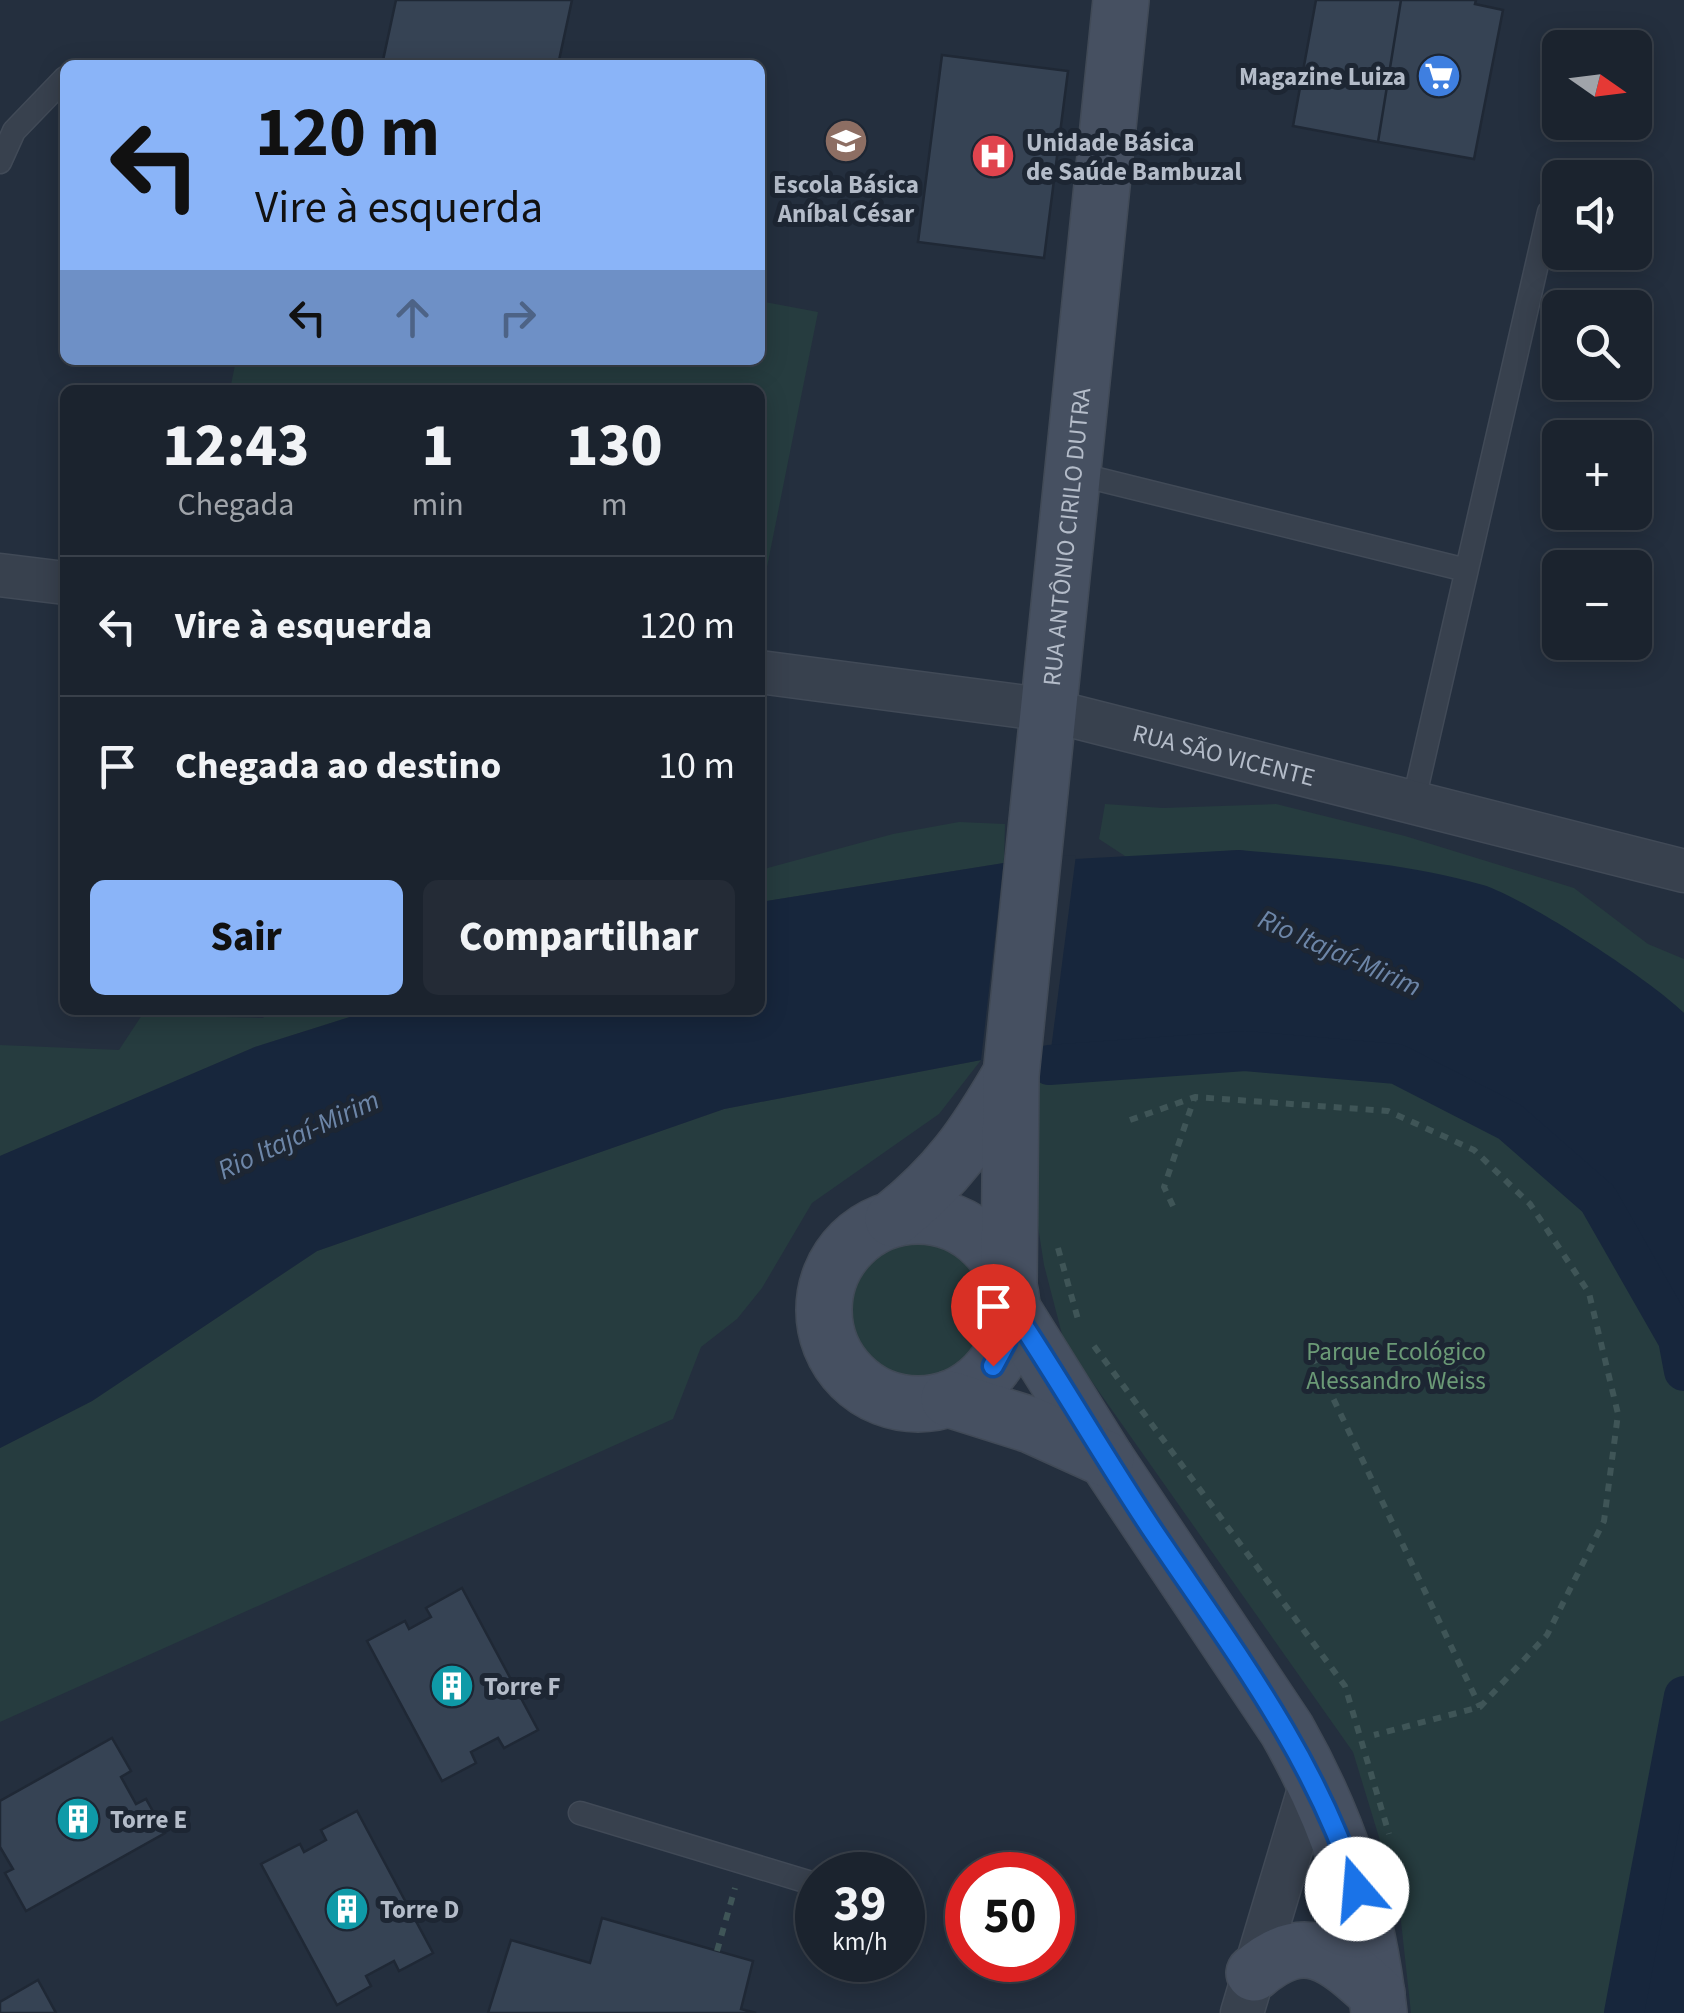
<!DOCTYPE html>
<html lang="pt">
<head>
<meta charset="utf-8">
<style>
  :root { --surface:#1b232e; --page:#242b36; --text:#f1f3f6; --muted:#a0a4aa; --line:#39404a; --accent:#8ab4f8 }
  body { margin:0; font-family:"Source Sans 3",sans-serif; background:var(--page); color:var(--text); height:100vh; display:flex; flex-direction:column; font-size:38px; white-space:nowrap }
  * { box-sizing:border-box; margin:0 }
  p { font-size:32px; color:var(--muted) }
  .icon { flex:none; width:55px; height:55px; fill:none; stroke:currentColor; stroke-width:2; stroke-linecap:round; stroke-linejoin:round }
  .map { position:relative; flex:1; overflow:hidden }
  .sheet { position:absolute; left:60px; top:385px; width:705px; height:630px; display:flex; flex-direction:column; background:var(--surface); border-radius:15px; box-shadow:0 5px 25px #0003,0 0 0 2px var(--line) }
  .sheet>* { flex:none }
  .guide { position:absolute; left:60px; top:60px; width:705px; height:305px; border-radius:15px; box-shadow:0 5px 25px #0003,0 0 0 2px var(--line); background:#8ab4f8; color:#111; overflow:hidden }
  .needle { width:65px; rotate:104deg }
  .controls { position:absolute; left:1542px; top:30px; display:grid; gap:20px }
  .controls a { display:grid; place-items:center; width:110px; height:110px; border-radius:15px; background:var(--surface); box-shadow:0 5px 25px #0003,0 0 0 2px var(--line); font-size:50px }
  .speed { position:absolute; left:795px; top:1852px; display:flex; gap:20px; font-size:50px; font-weight:700; text-align:center }
  .speed>* { display:grid; place-content:center; width:130px; height:130px; border-radius:50%; background:var(--surface); box-shadow:0 5px 25px #0003,0 0 0 2px var(--line); line-height:1 }
  .speed small { font-size:25px; font-weight:400 }
  .speed .limit { border:15px solid #d22; background:#fff; color:#111 }
  .pin { position:absolute; display:grid; place-items:center; width:85px; height:85px; color:#fff; margin:-102px -42px; border-radius:50% 50% 50% 0; rotate:-45deg; box-shadow:0 0 10px #0007 }
  .pin .icon { rotate:45deg }
  .me { position:absolute; width:110px; margin:-55px; rotate:342deg; stroke-linejoin:round; filter:drop-shadow(0 0 8px #0008) }
  .turn { display:flex; align-items:center; gap:35px; height:210px; padding:0 30px; font-size:45px }
  .turn .icon { width:130px; height:130px; stroke-width:2.5 }
  .turn b { display:block; font-size:70px; line-height:85px }
  .lanes { display:flex; align-items:center; height:95px; padding:0 30px; background:#0003; justify-content:center; gap:50px; direction:ltr }
  .lanes .off { opacity:.35 }
  .eta { display:flex; justify-content:space-evenly; align-items:center; height:170px; text-align:center }
  .eta b { font-size:60px; font-weight:800; line-height:70px }
  .button { display:flex; gap:20px; margin-top:auto; padding:20px 30px }
  .button a { flex:1; height:115px; border-radius:15px; background:var(--accent); color:#111; font-size:40px; font-weight:800; line-height:115px; text-align:center }
  .button a+a { background:var(--page); color:var(--text) }
  ul { padding:0; list-style:none }
  li { display:flex; align-items:center; gap:30px; height:140px; padding:0 30px; border-top:2px solid var(--line) }
  li div { flex:1 }
  li b { display:block; font-size:38px }
  li em { font-style:normal }
  .map>svg:first-child { display:block }
  .green { fill:#263c3f }
  .water { fill:#17263c }
  .pier { fill:#242f3e }
  .lines { fill:none; stroke-linecap:round; stroke-linejoin:round }
  .canal { stroke:#17263c; stroke-width:40 }
  .building { fill:#364354; stroke:#1f2835; stroke-width:2.5 }
  .service-casing { stroke:#414a57; stroke-width:25 }
  .minor-casing { stroke:#414a57; stroke-width:45 }
  .secondary-casing { stroke:#414a57; stroke-width:58 }
  .path { stroke:#3f5557; stroke-width:6; stroke-dasharray:8 8; stroke-linecap:butt }
  .service { stroke:#38414e; stroke-width:22 }
  .minor { stroke:#38414e; stroke-width:42 }
  .secondary { stroke:#465061; stroke-width:55 }
  .route-casing { stroke:#114b97; stroke-width:25 }
  .route { stroke:#1a73e8; stroke-width:18 }
  .labels { text-anchor:middle; stroke-width:10; stroke-linejoin:round; paint-order:stroke }
  .poi-label { font-size:25px; font-weight:bold; fill:#b4bcc9; stroke:#1d2633; text-anchor:start }
  .street-label { font-size:25px; fill:#b4bcc9; stroke:#1d2633 }
  .park-label { font-size:25px; fill:#6b9a76; stroke:#1d2633 }
  .water-label { font-size:28px; font-style:italic; fill:#6d86a8; stroke:#1d2633 }
</style>
</head>
<body>
<div class="map">
<svg width="1684" height="2013" viewBox="0 0 1684 2013">
  <rect width="100%" height="100%" fill="#242f3e"/>
  <path class="green" d="M760,301L818,312L760,602V390H230L236,360H760Z
    M1105,804L1163,808L1276,804L1405,836L1574,888L1648,944L1684,959V1013L1589,943L1486,886L1239,850L1128,858L1099,839Z
    M959,822L1005,824L1004,863L760,902V870L893,834Z
    M269,1010H372L255,1047L0,1156V1045L119,1050L142,1015L263,1018Z
    M1245,1051L1397,1064L1510,1122L1598,1199L1678,1339L1684,1371V1696L1624,2013H1411L1399,1903L1353,1752L1064,1342L1044,1265L1028,1162L1036,1064Z
    M981,1060L939,1114L812,1203L762,1288L737,1319L701,1347L673,1419L0,1722V1448L92,1401L317,1251L724,1109Z
    M840 1311a75 75 0 1 1 150 0a75 75 0 1 1-150 0Z"/>
  <path class="water" d="M1239,850C1319,857 1405,862 1483,885C1526,898 1652,981 1684,1013V1371L1678,1339L1598,1199L1510,1122L1397,1064L1245,1051L1049,1065L981,1060L724,1109L317,1251L92,1401L0,1448V1156L255,1047L372,1010H760V902L1004,863Z
    M1684,1696V2013H1624Z"/>
  <path class="pier" d="M1076,855L1049,1065L981,1060L1004,858Z"/>
  <g class="lines">
    <path class="canal" d="M1049,1065L1245,1051L1397,1064L1510,1122L1598,1199L1678,1339L1684,1371
      M1624,2013L1684,1696"/>
  </g>
  <path class="building" d="M396,0H572L558,65H382Z
    M1316,0H1401L1378,142L1293,126Z
    M1401,0H1476L1475,4L1503,10L1474,159L1378,142Z
    M942,55L1068,71L1044,258L918,242Z
    M462,1588L538,1730L504,1748L498,1738L471,1752L476,1763L442,1781L367,1641L405,1621L409,1629L431,1617L426,1608Z
    M112,1738L131,1771L121,1777L136,1804L146,1799L165,1833L26,1911L5,1873L13,1869L0,1847V1801Z
    M357,1811L433,1953L399,1971L394,1961L366,1976L371,1986L337,2005L261,1864L300,1844L304,1852L326,1840L321,1830Z
    M602,1918L753,1961L741,2009L756,2013H488L511,1940L590,1963Z
    M38,1980L56,2013H0V2002Z"/>
  <g class="lines">
    <g class="service-casing">
      <path id="service" d="M0,162L14,131L65,78
        M1073,473L1466,570
        M1413,804L1549,212
        M580,1813L818,1885"/>
    </g>
    <g class="minor-casing">
      <g id="minor">
        <path d="M0,575L65,583"/>
        <path id="s1" d="M760,672L1048,710L1684,871"/>
        <path d="M1242,2013L1313,1776"/>
      </g>
    </g>
    <g class="secondary-casing">
      <g id="secondary">
        <circle cx="918" cy="1310" r="94"/>
        <path d="M893,1219C948,1175 974,1137 1009,1077"/>
        <path id="s2" d="M1009,1284L1011,1075L1121,0"/>
        <path d="M1013,1310L1106,1459L1287,1730C1338,1820 1368,1910 1379,2013"/>
        <path d="M949,1399L1031,1425L1106,1459"/>
        <path d="M1254,1973C1306,1929 1334,1955 1377,1994"/>
      </g>
    </g>
    <path class="path" d="M1130,1120L1195,1097L1388,1111L1474,1150L1530,1204L1589,1293L1618,1414L1604,1521L1547,1635L1480,1707L1374,1735
      M1173,1206L1164,1187L1194,1099
      M1058,1248L1079,1323
      M1094,1346L1345,1686L1389,1834
      M1313,1356L1480,1707
      M717,1951L735,1888"/>
    <use href="#service" class="service"/>
    <use href="#minor" class="minor"/>
    <use href="#secondary" class="secondary"/>
  </g>
  <g class="lines">
    <g class="route-casing">
      <path id="route" d="M993,1366L1006,1342L1013,1310C1061,1382 1103,1456 1151,1528C1229,1644 1314,1754 1357,1889"/>
    </g>
    <use href="#route" class="route"/>
  </g>
  <defs>
    <g id="supermarket-disc" transform="scale(2.25)"><circle r="9.5" fill="#3f7fe0" stroke="#1d2633"/><path d="M-6-5.5h2.5l.6 2H6L4.5 2H-2.5L-4.4-4H-6ZM-1.5 3.2a1.3 1.3 0 1 0 .1 0ZM3 3.2a1.3 1.3 0 1 0 .1 0Z" fill="#fff"/></g>
    <g id="school-disc" transform="scale(2.25)"><circle r="9.5" fill="#8d6e63" stroke="#1d2633"/><path d="M0-5L7-2L0 1L-7-2ZM-4 1L0 2.5L4 1V4Q0 6-4 4Z" fill="#fff"/></g>
    <g id="hospital-disc" transform="scale(2.25)"><circle r="9.5" fill="#e0444e" stroke="#1d2633"/><path d="M-5-5h3v3.5h4V-5h3V5h-3V1.5h-4V5h-3Z" fill="#fff"/></g>
    <g id="building-disc" transform="scale(2.25)"><circle r="9.5" fill="#0f9aa8" stroke="#1d2633"/><path d="M-4-6H4V6H1V3H-1V6H-4ZM-2.5-4.3h1.7v1.8h-1.7ZM.8-4.3h1.7v1.8H.8ZM-2.5-1h1.7V.8h-1.7ZM.8-1h1.7V.8H.8Z" fill="#fff"/></g>
  </defs>
  <g fill-rule="evenodd">
    <use href="#supermarket-disc" x="1439" y="76"/>
    <use href="#school-disc" x="846" y="141"/>
    <use href="#hospital-disc" x="993" y="156"/>
    <use href="#building-disc" x="452" y="1686"/>
    <use href="#building-disc" x="78" y="1819"/>
    <use href="#building-disc" x="347" y="1909"/>
  </g>
  <g class="labels">
    <g class="poi-label">
      <text x="1406" y="85" text-anchor="end">Magazine Luiza</text>
      <text x="1026" y="151">Unidade Básica<tspan x="1026" dy="29">de Saúde Bambuzal</tspan></text>
      <text x="846" y="193" text-anchor="middle">Escola Básica<tspan x="846" dy="29">Aníbal César</tspan></text>
      <text x="484" y="1695">Torre F</text>
      <text x="110" y="1828">Torre E</text>
      <text x="380" y="1918">Torre D</text>
    </g>
    <g class="street-label">
      <text dy="9" stroke="none"><textPath href="#s2" startOffset="750">RUA ANTÔNIO CIRILO DUTRA</textPath></text>
      <text dy="9" stroke="none"><textPath href="#s1" startOffset="472">RUA SÃO VICENTE</textPath></text>
    </g>
    <g class="park-label">
      <text x="1396" y="1360">Parque Ecológico<tspan x="1396" dy="29">Alessandro Weiss</tspan></text>
    </g>
    <g class="water-label">
      <text transform="translate(1340 952) rotate(24)" y="10">Rio Itajaí-Mirim</text>
      <text transform="translate(298 1134) rotate(-25)" y="10">Rio Itajaí-Mirim</text>
    </g>
  </g>
</svg>
<div class="controls">
<a><svg class="needle" viewBox="-14 -14 28 28"><path d="M0-13l5 13h-10z" fill="#e53935"/><path d="M0 13l5-13h-10z" fill="#a0a4aa"/></svg></a>
<a><svg class="icon" aria-label="sound" viewBox="0 0 24 24"><path d="M4 9h4l5-4v14l-5-4H4zM17 9q2 3 0 6"/></svg></a>
<a><svg class="icon" aria-label="search" viewBox="0 0 24 24"><circle cx="10" cy="10" r="6"/><path d="M15 15l6 6"/></svg></a>
<a>+</a>
<a>−</a>
</div>
<div class="speed"><div>39<small>km/h</small></div><div class="limit">50</div></div>
<div class="pin" style="left:993px;top:1366px;background:#d93025"><svg class="icon" aria-label="arrive" viewBox="0 0 24 24"><path d="M6 21V4h12l-3 4 3 4H6"/></svg></div>
<svg class="me" style="left:1357px;top:1889px" viewBox="-20 -20 40 40"><circle r="19" fill="#fff"/><path d="M0-13L10 11 0 6-10 11z" fill="#1a73e8"/></svg>
<div class="guide">
<div class="turn"><svg class="icon" aria-label="left" viewBox="0 0 24 24"><path d="M17 20v-9H6M10 6l-5 5 5 5"/></svg><div><b>120 m</b>Vire à esquerda</div></div>
<div class="lanes"><svg class="icon" aria-label="left" viewBox="0 0 24 24"><path d="M17 20v-9H6M10 6l-5 5 5 5"/></svg><svg class="icon off" aria-label="ahead" viewBox="0 0 24 24"><path d="M12 20V5M6 11l6-6 6 6"/></svg><svg class="icon off" aria-label="right" viewBox="0 0 24 24"><path d="M7 20v-9h11M14 6l5 5-5 5"/></svg></div>
</div>
<section class="sheet">
<div class="eta">
<div><b>12:43</b><p>Chegada</p></div>
<div><b>1</b><p>min</p></div>
<div><b>130</b><p>m</p></div>
</div>
<ul>
<li><svg class="icon" aria-label="left" viewBox="0 0 24 24"><path d="M17 20v-9H6M10 6l-5 5 5 5"/></svg><div><b>Vire à esquerda</b></div><em>120 m</em></li>
<li><svg class="icon" aria-label="arrive" viewBox="0 0 24 24"><path d="M6 21V4h12l-3 4 3 4H6"/></svg><div><b>Chegada ao destino</b></div><em>10 m</em></li>
</ul>
<div class="button"><a>Sair</a><a>Compartilhar</a></div>
</section>
</div>
</body>
</html>
